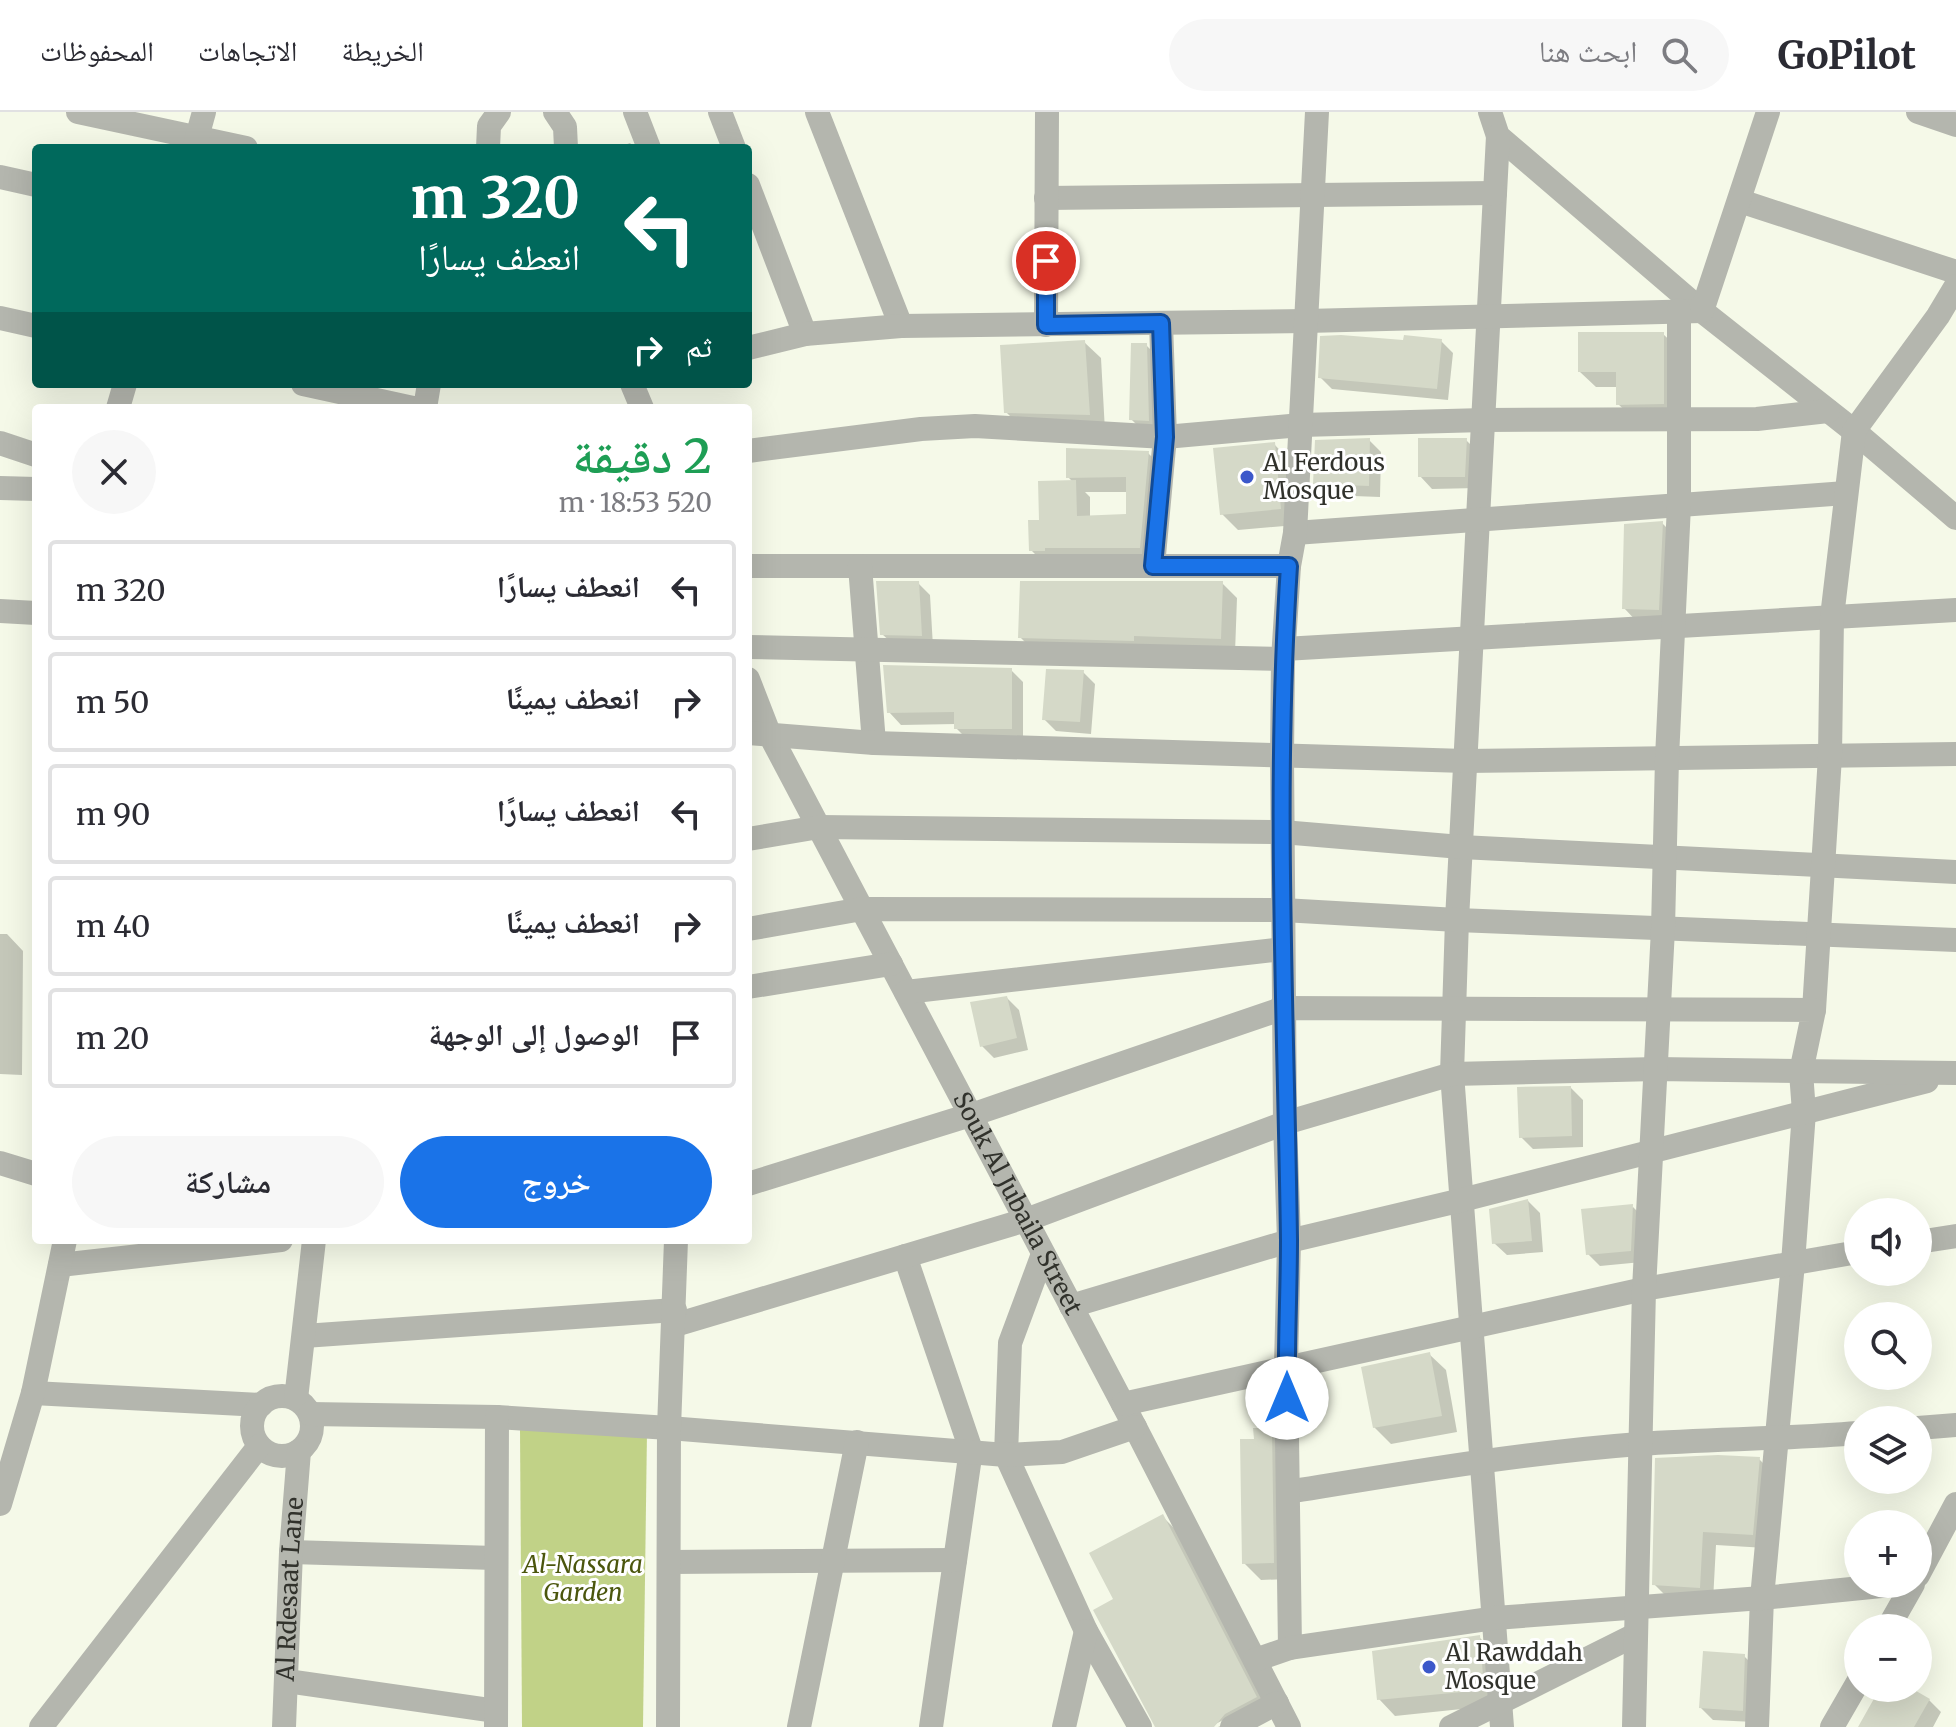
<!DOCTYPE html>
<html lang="ar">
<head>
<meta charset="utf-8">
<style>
  :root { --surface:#fff; --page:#f7f7f7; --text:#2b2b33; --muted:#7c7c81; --line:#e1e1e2; --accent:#1a73e8 }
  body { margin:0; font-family:Merriweather,"Noto Naskh Arabic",serif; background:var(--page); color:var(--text); direction:rtl; height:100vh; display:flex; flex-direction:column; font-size:30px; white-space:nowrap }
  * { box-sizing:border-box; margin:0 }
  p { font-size:26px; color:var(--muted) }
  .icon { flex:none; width:44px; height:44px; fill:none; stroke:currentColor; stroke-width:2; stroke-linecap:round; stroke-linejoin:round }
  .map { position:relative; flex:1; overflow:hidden; direction:ltr }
  .drawer { position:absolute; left:32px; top:292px; width:720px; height:840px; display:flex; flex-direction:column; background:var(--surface); border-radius:8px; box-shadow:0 8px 32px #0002; direction:rtl }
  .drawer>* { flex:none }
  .banner { position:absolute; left:32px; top:32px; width:720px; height:244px; border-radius:8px; box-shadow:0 8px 32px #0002; direction:rtl; background:#00695c; color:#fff; overflow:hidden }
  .tools { position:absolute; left:1844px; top:1086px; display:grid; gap:16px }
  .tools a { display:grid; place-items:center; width:88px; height:88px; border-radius:50%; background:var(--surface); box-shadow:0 8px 32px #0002; font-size:40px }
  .pin { position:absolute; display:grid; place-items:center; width:68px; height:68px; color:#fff; margin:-34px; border:4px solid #fff; border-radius:50%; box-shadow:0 2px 8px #0007 }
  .me { position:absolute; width:88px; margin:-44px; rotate:0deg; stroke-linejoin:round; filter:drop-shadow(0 0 6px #0008) }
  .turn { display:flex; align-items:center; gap:28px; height:168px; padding:0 40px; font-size:36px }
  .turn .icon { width:104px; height:104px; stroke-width:2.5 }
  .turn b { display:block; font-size:56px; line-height:68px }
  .then { display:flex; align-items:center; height:76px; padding:0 40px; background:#0003; gap:16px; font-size:30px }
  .round { display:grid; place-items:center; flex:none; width:84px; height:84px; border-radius:42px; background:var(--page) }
  .headline { display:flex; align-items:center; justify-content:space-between; height:136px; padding:0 40px }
  h1 { font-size:48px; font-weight:600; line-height:60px; color:#1e9e55 }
  .primary-button { display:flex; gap:16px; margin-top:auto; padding:16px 40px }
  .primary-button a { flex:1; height:92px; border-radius:48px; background:var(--accent); color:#fff; font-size:32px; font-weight:600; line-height:92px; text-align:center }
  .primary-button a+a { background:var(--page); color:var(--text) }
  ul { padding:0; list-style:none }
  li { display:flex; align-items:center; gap:24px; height:100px; margin:0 16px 12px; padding:0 24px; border:4px solid var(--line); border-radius:8px }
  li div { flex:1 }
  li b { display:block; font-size:30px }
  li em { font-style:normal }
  header { display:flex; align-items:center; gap:48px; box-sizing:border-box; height:112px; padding:0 40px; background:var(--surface); border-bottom:2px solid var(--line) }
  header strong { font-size:38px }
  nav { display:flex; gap:44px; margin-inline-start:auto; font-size:28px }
  .search { width:560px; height:72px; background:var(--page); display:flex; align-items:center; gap:20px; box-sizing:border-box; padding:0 28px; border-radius:44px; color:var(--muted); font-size:30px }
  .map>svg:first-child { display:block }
  .green { fill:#c1d287 }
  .shadow { fill:#0003; fill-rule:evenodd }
  .building { fill:#d5d9c8 }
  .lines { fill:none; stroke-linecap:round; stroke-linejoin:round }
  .minor { stroke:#b4b6ae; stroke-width:24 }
  .route-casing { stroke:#114b97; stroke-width:20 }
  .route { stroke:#1a73e8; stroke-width:14 }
  .poi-dot { fill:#3c58ca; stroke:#fff; stroke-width:3 }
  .labels { text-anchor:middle; stroke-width:6; stroke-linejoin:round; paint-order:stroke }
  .poi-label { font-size:24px; fill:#31322c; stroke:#fff; text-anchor:start }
  .street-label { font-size:24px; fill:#31322c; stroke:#fff }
  .park-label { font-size:24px; font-style:italic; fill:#4b560d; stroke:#fff }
</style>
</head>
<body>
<header>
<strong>GoPilot</strong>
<div class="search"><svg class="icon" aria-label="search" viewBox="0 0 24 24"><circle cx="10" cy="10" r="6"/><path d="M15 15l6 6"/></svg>ابحث هنا</div>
<nav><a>الخريطة</a><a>الاتجاهات</a><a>المحفوظات</a></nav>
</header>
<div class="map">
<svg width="1956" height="1615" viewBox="0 0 1956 1615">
  <rect width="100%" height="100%" fill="#f5f9e8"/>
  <path class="green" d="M520,1317L647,1319L643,1615H522Z"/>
  <path class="shadow" d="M630,31L635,36H616Z
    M1663,222L1679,237V307H1634L1618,292V275H1596L1580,260Z
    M1441,229L1453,241L1448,288L1332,277L1320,265L1405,230Z
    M1084,230L1101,246L1105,319L1022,316L1006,300Z
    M1146,233L1158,245L1161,320L1143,319L1131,307Z
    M1369,328L1381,340L1380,385L1327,383L1315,371Z
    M1466,328L1478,340L1477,376L1432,377L1420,364Z
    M1274,332L1290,349L1296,413L1238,418L1222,402Z
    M1148,341L1163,356L1154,450L1046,453L1031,438L1041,410L1073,370L1068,365ZM1085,380H1128V404L1090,405V385Z
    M1662,411L1679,428L1675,513H1640L1624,496Z
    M918,471L930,483L933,535L895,534L882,522Z
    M1222,471L1237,486L1235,541L1035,540L1020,525Z
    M1011,558L1023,570V628H968L956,616V612L901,613L889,600Z
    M1083,560L1095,572L1091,622L1056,619L1044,607Z
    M0,822H7L23,839L22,963L0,962Z
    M1007,886L1019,898L1028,938L994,946L982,934Z
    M1571,976L1583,988V1035L1533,1037L1521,1025Z
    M1528,1089L1540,1101L1543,1140L1507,1143L1494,1131Z
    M1633,1095L1645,1107L1642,1150L1600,1154L1588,1142Z
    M1429,1242L1446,1258L1457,1320L1391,1332L1374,1315Z
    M1271,1318L1288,1335L1289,1467L1261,1468L1244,1451L1256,1329Z
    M1759,1347L1773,1361L1766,1436L1716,1433L1713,1489L1668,1486L1654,1472Z
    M1163,1405L1179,1421L1272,1602L1247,1615H1218L1227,1611L1225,1607L1210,1615H1155V1608L1115,1488Z
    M1479,1525L1496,1542L1500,1593L1395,1604L1379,1587Z
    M1744,1544L1756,1556L1754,1610L1713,1608L1701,1596Z
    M1882,1576H1907L1929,1588L1941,1600L1933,1615H1863Z"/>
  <path class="building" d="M1578,220H1664V292L1616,293V260H1578Z
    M1341,223L1403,228L1404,223L1442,227L1437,277L1318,266L1320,224Z
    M1085,228L1090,303L1004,301L1000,233Z
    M1131,231H1147L1149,309L1129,308Z
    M1370,326L1369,374L1313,372L1315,328Z
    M1418,326H1467L1465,365H1418Z
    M1275,330L1281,397L1220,403L1213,336Z
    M1066,336L1149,339L1140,436H1045V439H1029L1028,408H1039L1038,369L1076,368L1077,404L1126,402V365L1066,366Z
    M1663,409L1659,498L1622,497L1624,412Z
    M876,469H919L922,524L880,523Z
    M1020,469H1223L1221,527L1134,524V529L1018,526Z
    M883,553L1012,556V617H954V600L887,601Z
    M1046,557L1084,558L1080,610L1042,608Z
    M1007,884L1017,926L980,935L970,890Z
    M1571,974L1572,1024L1519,1026L1517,975Z
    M1528,1087L1532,1129L1492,1132L1489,1097Z
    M1633,1092L1631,1139L1586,1143L1581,1097Z
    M1430,1240L1442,1304L1373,1316L1361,1255Z
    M1253,1316H1272L1274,1451L1242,1452L1240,1327H1254Z
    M1718,1343L1760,1345L1753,1423L1703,1420L1700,1476L1652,1473L1655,1346Z
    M1163,1402L1257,1585L1225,1602L1214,1615H1155L1093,1498L1113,1487L1089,1441Z
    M1480,1523L1484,1578L1377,1588L1372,1539Z
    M1703,1539L1745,1542L1743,1599L1699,1596Z
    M1880,1576H1911L1930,1587L1914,1615H1858Z"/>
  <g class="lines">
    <g class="minor">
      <path d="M78,0L246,36"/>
      <path d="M555,0L565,15L566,36"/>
      <path d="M635,0L649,36"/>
      <path d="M720,0L734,36"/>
      <path d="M817,0L901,214"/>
      <path d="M1490,0L1498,24L1702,199L1854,319L1956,406"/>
      <path d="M1918,0L1956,13"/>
      <path d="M1498,24L1457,808L1452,962L1502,1615"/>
      <path d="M194,36L204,0"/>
      <path d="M488,36L489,14L499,0"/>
      <path d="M0,65L36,73"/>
      <path d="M748,73L805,222"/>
      <path d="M1046,86L1495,81"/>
      <path d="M1740,89L1956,160"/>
      <path d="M0,206L36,214"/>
      <path d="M1046,213L1047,0"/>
      <path d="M748,236L805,222L901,214L1306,209L1702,199L1768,0"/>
      <path d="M303,272L413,296"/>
      <path d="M632,272L642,296"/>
      <path d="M118,296L125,272"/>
      <path d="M425,296L429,272"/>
      <path d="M0,331L36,343"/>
      <path d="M748,339L921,317L975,314L1165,325L1301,313L1484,308L1757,307L1828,299"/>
      <path d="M0,376L36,377"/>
      <path d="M1295,421L1846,381"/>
      <path d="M748,454H1289"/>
      <path d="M860,454L874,631"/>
      <path d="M1153,454L1165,325L1161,211"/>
      <path d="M0,499L36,501"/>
      <path d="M748,535L1283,547"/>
      <path d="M1284,537L1956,498"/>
      <path id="s1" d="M748,567L769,621L1135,1315L1289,1615"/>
      <path d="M748,621L874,631L1465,649L1956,642"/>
      <path d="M748,727L819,715L1282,720L1461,735L1956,760"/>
      <path d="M748,817L862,797L1283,798L1457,808L1956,828"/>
      <path d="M748,875L891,852"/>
      <path d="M906,880L1283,837"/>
      <path d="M1814,898L1830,644L1832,505L1854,319L1938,204L1956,174"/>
      <path d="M0,1051L36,1062"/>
      <path d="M748,1072L980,1000L1284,896L1814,898L1801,960L1804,1000L1793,1151L1762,1486L1757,1615"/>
      <path d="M1918,1130L1956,1124"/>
      <path d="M1043,1142L1010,1231L1006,1343L1086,1519L1140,1615"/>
      <path d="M905,1144L971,1338L931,1615"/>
      <path d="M60,1153L281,1128"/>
      <path d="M1071,1194L1289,1129L1462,1088L1927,969"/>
      <path d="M675,1213L1026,1108L1285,1011L1452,962L1656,957L1956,961"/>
      <path d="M304,1224L675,1198"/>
      <path d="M33,1281L261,1293"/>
      <circle cx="282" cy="1314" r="30"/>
      <path d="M296,1287L314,1128"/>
      <path d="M1123,1292L1644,1177L1858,1140"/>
      <path d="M310,1302L497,1305L669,1316L1006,1343L1062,1340L1135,1315"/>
      <path d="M1918,1316L1956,1313"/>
      <path d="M1288,1380C1405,1361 1521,1341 1639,1332C1712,1327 1785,1327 1858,1321"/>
      <path d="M0,1392L33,1281L65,1128"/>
      <path d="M291,1440L495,1446"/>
      <path d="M671,1450L955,1448"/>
      <path d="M1918,1463L1956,1392"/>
      <path d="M1888,1516L1913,1472"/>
      <path d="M1290,1536L1286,1254L1289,1129L1285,1011L1282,645L1283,547L1289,454L1295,421L1317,0"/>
      <path d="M1255,1548L1290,1536L1495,1506L1762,1486L1901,1472"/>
      <path d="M287,1569L496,1599"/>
      <path d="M41,1615L259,1334"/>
      <path id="s2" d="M284,1615L291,1440L299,1339"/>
      <path d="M496,1615L497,1305"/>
      <path d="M668,1615L669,1316L676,1128"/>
      <path d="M799,1615L857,1330"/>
      <path d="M1064,1615L1086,1519"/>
      <path d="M1232,1615L1277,1591"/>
      <path d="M1451,1615L1635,1523"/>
      <path d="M1634,1615L1644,1177L1663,817L1667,646L1679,393V198"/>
      <path d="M1832,1615L1858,1570"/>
    </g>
  </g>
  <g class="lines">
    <g class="route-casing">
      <path id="route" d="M1046,149V213L1161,211L1165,325L1153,454H1289C1274,678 1286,903 1289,1128C1289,1180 1286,1233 1287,1286"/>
    </g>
    <use href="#route" class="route"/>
  </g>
  <g class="poi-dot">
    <circle cx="1247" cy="365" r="8"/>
    <circle cx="1429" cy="1555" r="8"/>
  </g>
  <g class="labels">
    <g class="poi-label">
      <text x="1263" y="359">Al Ferdous<tspan x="1263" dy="28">Mosque</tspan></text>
      <text x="1445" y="1549">Al Rawddah<tspan x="1445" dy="28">Mosque</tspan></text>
    </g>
    <g class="street-label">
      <text dy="8" stroke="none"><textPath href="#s1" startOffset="590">Souk Al Jubaila Street</textPath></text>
      <text dy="8" stroke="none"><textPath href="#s2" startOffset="138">Al Rdesaat Lane</textPath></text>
    </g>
    <g class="park-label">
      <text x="583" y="1461">Al-Nassara<tspan x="583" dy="28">Garden</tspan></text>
    </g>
  </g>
</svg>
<div class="tools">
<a><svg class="icon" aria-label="sound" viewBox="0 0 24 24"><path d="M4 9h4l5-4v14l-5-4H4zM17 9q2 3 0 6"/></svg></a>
<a><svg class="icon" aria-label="search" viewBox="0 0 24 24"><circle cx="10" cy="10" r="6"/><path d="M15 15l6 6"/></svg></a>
<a><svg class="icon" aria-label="layers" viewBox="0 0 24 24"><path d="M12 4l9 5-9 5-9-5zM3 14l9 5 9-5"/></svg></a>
<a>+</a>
<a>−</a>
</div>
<div class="pin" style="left:1046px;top:149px;background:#d93025"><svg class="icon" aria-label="arrive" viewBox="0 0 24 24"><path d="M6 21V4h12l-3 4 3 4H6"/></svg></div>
<svg class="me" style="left:1287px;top:1286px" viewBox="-20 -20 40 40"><circle r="19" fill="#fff"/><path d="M0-13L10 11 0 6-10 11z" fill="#1a73e8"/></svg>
<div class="banner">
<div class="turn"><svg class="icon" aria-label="left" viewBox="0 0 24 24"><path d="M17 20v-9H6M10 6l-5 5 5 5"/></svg><div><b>320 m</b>انعطف يسارًا</div></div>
<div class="then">ثم<svg class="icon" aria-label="right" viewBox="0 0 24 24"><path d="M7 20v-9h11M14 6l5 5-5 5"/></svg></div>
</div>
<section class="drawer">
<div class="headline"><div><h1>2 دقيقة</h1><p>520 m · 18:53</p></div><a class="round"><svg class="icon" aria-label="close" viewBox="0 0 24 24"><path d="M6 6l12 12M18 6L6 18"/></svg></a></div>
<ul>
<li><svg class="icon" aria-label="left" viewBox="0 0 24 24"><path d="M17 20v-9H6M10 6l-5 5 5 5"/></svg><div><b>انعطف يسارًا</b></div><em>320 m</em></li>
<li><svg class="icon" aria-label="right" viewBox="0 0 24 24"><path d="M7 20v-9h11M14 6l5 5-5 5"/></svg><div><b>انعطف يمينًا</b></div><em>50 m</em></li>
<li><svg class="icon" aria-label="left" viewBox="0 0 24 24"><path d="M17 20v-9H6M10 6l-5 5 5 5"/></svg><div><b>انعطف يسارًا</b></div><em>90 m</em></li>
<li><svg class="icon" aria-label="right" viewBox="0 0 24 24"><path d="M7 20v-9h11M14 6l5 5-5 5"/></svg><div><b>انعطف يمينًا</b></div><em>40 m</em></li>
<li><svg class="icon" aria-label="arrive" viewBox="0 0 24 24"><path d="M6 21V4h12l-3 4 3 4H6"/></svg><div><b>الوصول إلى الوجهة</b></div><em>20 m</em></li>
</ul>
<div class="primary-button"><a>خروج</a><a>مشاركة</a></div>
</section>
</div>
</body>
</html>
